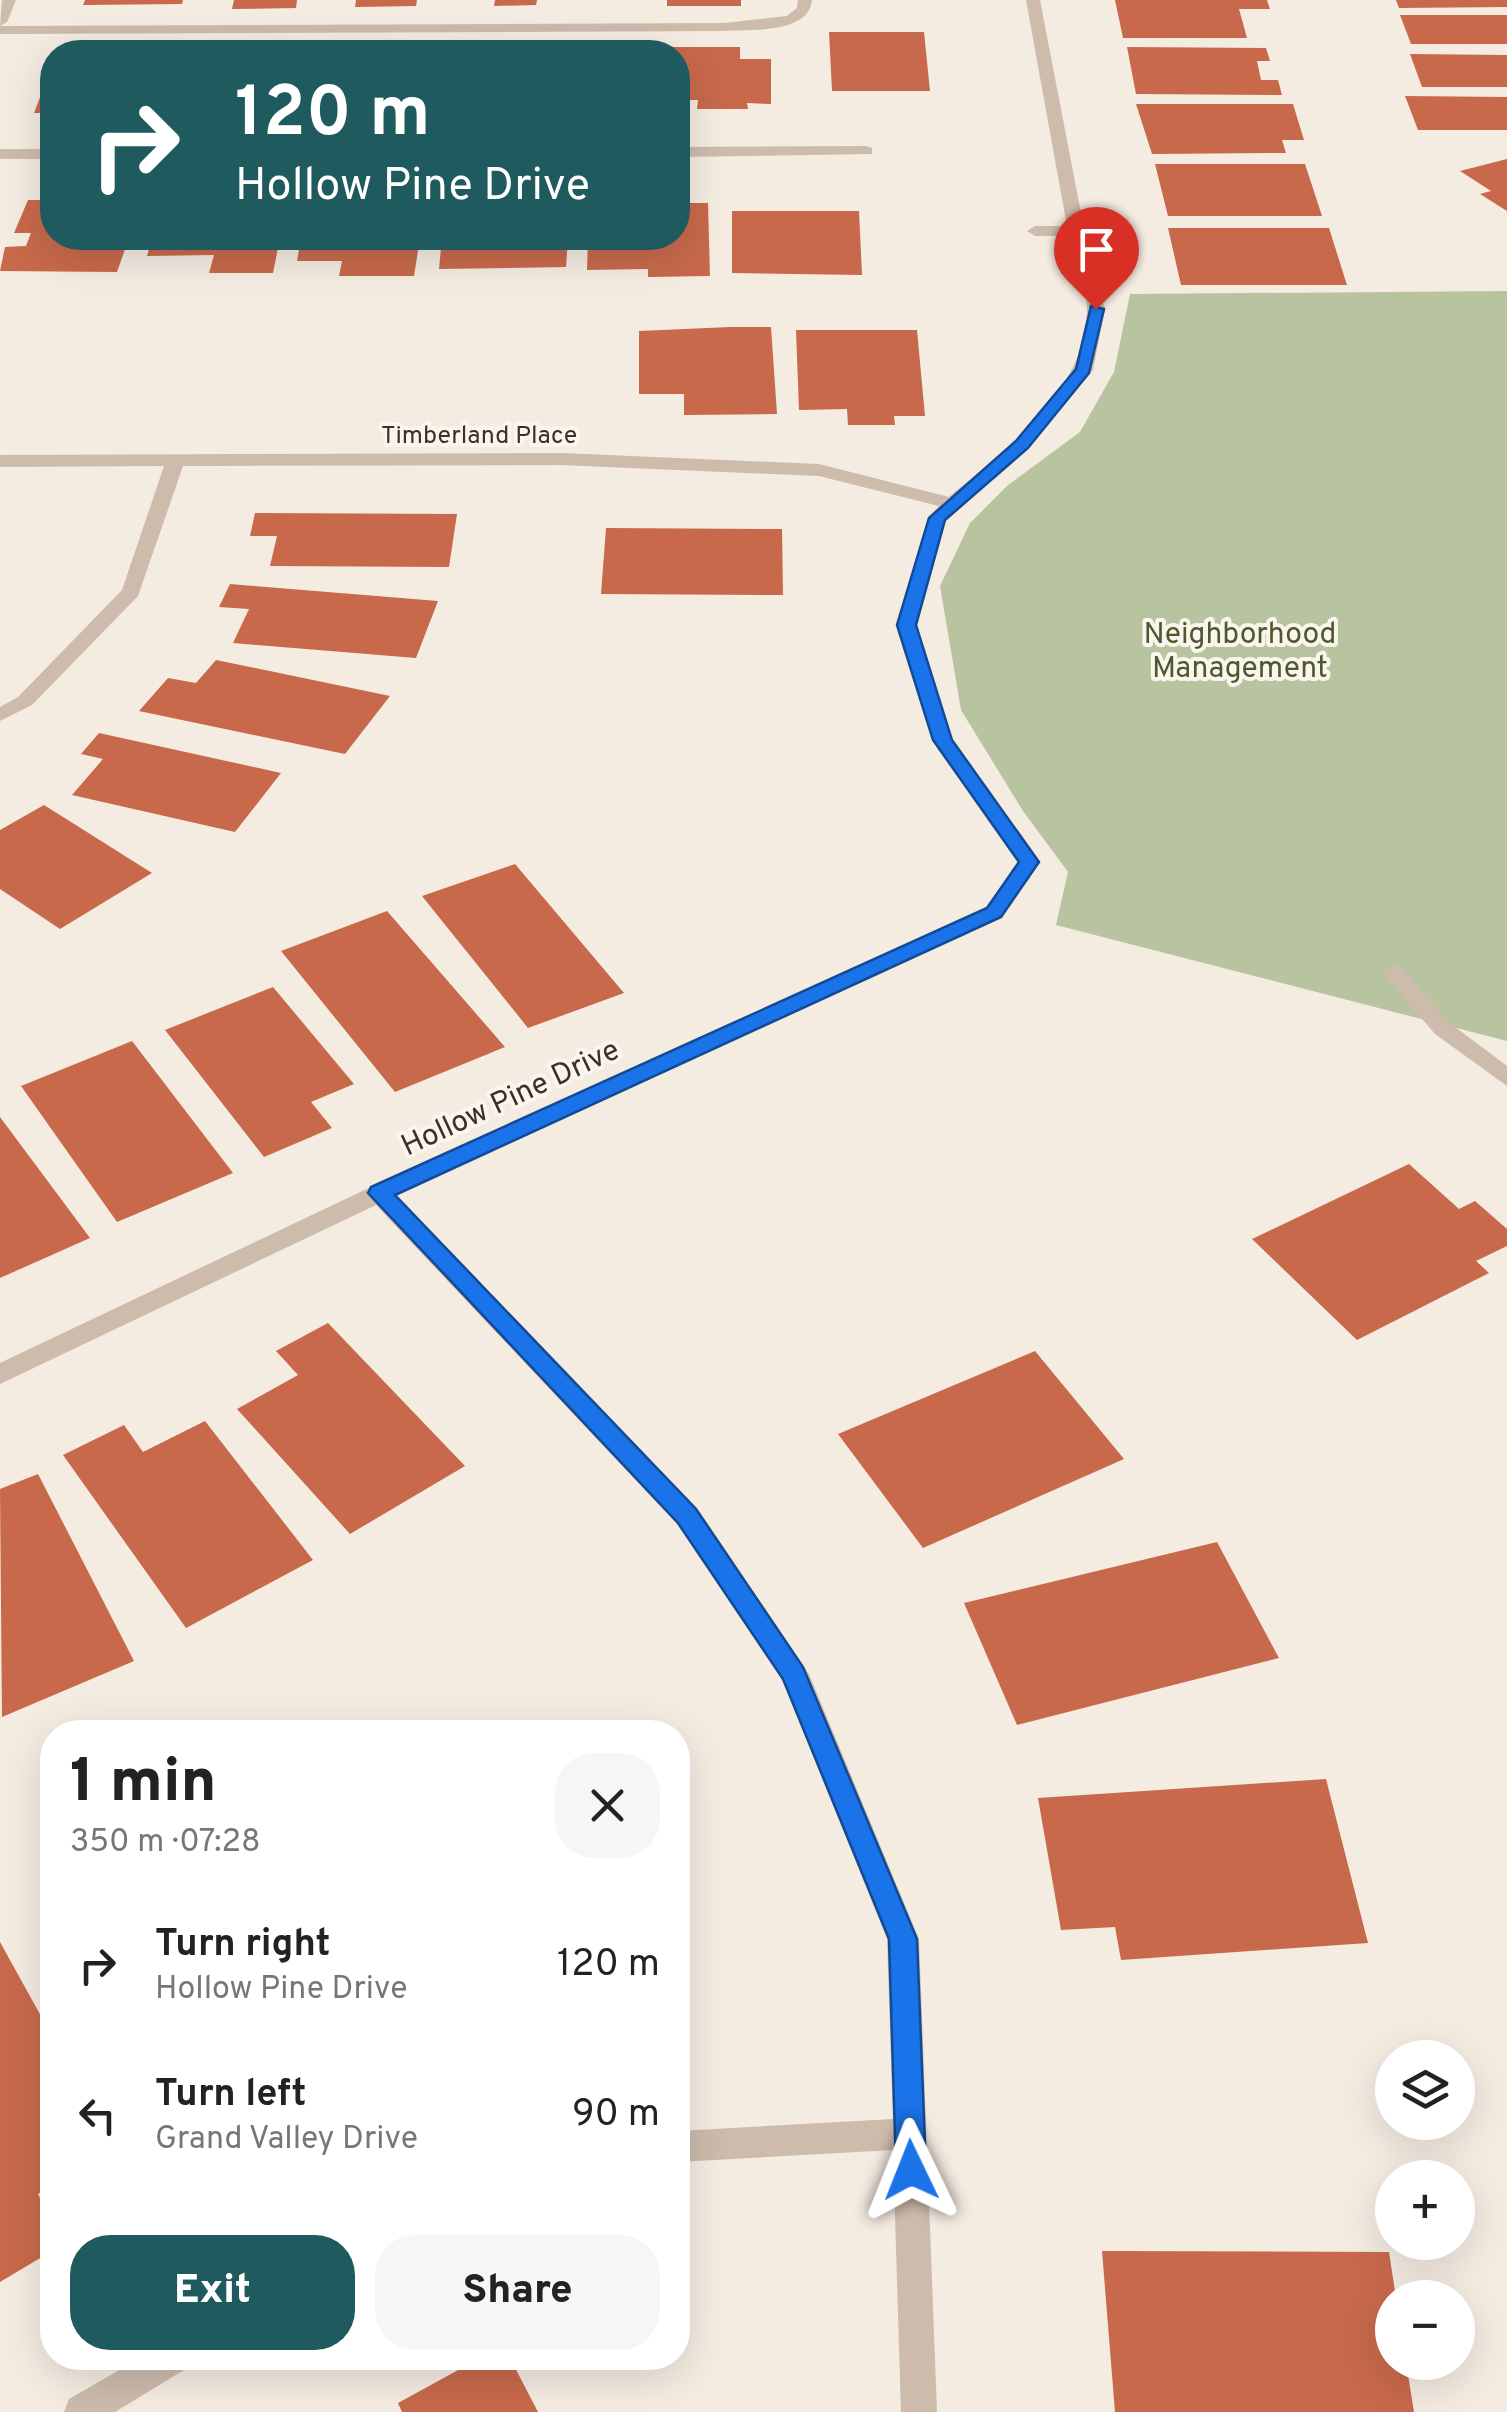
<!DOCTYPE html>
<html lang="en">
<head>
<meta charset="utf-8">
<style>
  :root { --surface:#fff; --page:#f6f6f6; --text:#222; --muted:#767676; --accent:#1f5a5e }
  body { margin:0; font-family:Overpass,sans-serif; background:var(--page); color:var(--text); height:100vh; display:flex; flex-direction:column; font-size:38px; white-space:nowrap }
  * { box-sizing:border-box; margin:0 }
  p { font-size:32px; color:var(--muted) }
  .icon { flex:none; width:55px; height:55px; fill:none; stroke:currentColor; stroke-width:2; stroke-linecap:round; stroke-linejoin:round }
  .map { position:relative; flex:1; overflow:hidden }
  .sheet { position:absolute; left:40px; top:1720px; width:650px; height:650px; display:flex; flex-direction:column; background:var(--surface); border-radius:40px; box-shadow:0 10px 40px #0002 }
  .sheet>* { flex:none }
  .banner { position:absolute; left:40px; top:40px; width:650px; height:210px; border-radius:40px; box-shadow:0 10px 40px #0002; background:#1f5a5e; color:#fff; overflow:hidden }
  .controls { position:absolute; left:1375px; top:2040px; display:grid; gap:20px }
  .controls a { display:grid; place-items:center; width:100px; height:100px; border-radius:50%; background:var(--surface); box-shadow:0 10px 40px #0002; font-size:50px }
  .pin { position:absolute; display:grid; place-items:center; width:85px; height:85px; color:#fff; margin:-102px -42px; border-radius:50% 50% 50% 0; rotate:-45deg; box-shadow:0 0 10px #0007 }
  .pin .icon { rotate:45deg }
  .me { position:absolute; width:110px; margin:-55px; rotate:358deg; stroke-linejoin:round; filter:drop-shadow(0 0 8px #0008) }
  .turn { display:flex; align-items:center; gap:35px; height:210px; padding:0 30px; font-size:45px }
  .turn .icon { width:130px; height:130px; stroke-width:2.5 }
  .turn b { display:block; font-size:70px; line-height:85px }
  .round { display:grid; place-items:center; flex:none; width:105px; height:105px; border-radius:40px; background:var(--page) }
  .summary { display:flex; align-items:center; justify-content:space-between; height:170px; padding:0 30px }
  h1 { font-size:60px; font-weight:800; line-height:75px }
  .action { display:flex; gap:20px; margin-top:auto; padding:20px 30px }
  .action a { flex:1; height:115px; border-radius:40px; background:var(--accent); color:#fff; font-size:40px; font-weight:800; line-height:115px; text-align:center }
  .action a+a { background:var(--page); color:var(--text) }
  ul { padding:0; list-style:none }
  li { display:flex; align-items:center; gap:30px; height:150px; padding:0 30px }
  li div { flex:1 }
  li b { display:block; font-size:38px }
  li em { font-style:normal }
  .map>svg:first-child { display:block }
  .green { fill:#b8c4a0 }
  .building { fill:#c8694b }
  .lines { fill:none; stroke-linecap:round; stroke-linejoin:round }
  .lane { fill:#cdbbac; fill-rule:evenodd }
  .street { fill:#cdbbac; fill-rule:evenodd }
  .route { fill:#1a73e8; stroke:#114b97; stroke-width:2.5 }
  .labels { text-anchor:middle; stroke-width:8; stroke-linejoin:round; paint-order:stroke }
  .far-street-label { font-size:25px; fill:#3b302b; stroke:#fbf5ee }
  .park-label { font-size:30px; fill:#4a5a2e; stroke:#fbf5ee }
  .street-label { font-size:30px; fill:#3b302b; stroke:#fbf5ee }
</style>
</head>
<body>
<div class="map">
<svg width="1507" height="2412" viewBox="0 0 1507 2412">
  <rect width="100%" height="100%" fill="#f4ebe1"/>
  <path class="green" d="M1507,291V1041L1056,925L1068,872L1023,811L961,710L940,586L970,523L1007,486L1080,432L1114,372L1130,294Z"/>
  <path class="building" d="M85,0H183L182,4L83,5Z
    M234,0H297L296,8L232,9Z
    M356,0H417L416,6L355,7Z
    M495,0H537L536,5L494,6Z
    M667,0H741V6H667Z
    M1115,0H1267L1270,9H1239L1247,38H1123Z
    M1396,0H1507V7L1399,8Z
    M1400,15H1507V44H1411Z
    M829,32H924L930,91H832Z
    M668,47H740V59H771V104L747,103L748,109H697L698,100H678V52H668Z
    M1127,47L1266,48L1270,61H1257L1261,80H1278L1282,95L1136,94Z
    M307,48H409L408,52H306Z
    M1410,54L1507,55V87H1422Z
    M52,66V113H34Z
    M1405,96L1507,97V130H1418Z
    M1136,104H1293L1304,140H1282L1286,153L1152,154Z
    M1507,159V211L1480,194L1491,191L1460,171Z
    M1155,164H1305L1322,216H1168Z
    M28,200H52V238H129L117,272L0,271L5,247L26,246L31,233H14Z
    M678,203H708L710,276L648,277V269L587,270L588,238H678Z
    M732,211H859L862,275L732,273Z
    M1168,228H1329L1347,285H1181Z
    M152,238H280L273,273H209L214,255L147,256Z
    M301,238H420L414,276H339L342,261H297Z
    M442,238H568L566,267L439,269Z
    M730,327H771L777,414L684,415V394H639V331Z
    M796,330H917L925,416H894L895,425H848L847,409L799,410Z
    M255,513L457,514L449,567L270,566L277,536H250Z
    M606,528L782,529L783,595L601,594Z
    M230,584L438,601L416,658L233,643L249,609L219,607Z
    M216,660L390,696L345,754L139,711L168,678L196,683Z
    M99,733L281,773L235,832L72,795L103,759L81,754Z
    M44,805L152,873L60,929L0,889V830Z
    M515,864L624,993L528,1028L422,896Z
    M387,911L505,1047L395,1092L281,951Z
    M273,987L354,1084L311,1102L332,1128L264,1157L165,1030Z
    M132,1041L233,1173L117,1222L21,1086Z
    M0,1117L90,1238L0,1278Z
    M1409,1164L1459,1209L1475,1201L1507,1229V1246L1476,1261L1489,1273L1357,1340L1252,1239Z
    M328,1323L465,1466L350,1534L237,1409L298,1375L276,1351Z
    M1035,1351L1124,1459L923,1548L838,1434Z
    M205,1421L313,1560L186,1628L63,1455L124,1425L143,1452Z
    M38,1474L134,1661L2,1717L0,1489Z
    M1217,1542L1279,1658L1017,1725L964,1603Z
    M1326,1779L1368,1943L1121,1960L1115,1927L1061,1930L1038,1798Z
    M0,1942L52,2036V2186L38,2194L52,2222V2251L0,2282Z
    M1102,2251L1389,2252L1396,2298H1392V2362H1406L1414,2412H1115Z
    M480,2358H510L538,2412H402L398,2403Z"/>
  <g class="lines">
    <path class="lane" d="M798,0H812C809,34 751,29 725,31L0,34V26L725,23L787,16L797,8Z"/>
    <path class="street" d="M2,0H16L7,22L0,26Z
      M1026,0H1040L1091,265L1105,309L1093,370L1028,448L946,520L917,625L952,740L1040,862L1002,918L396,1196L697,1508L809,1674L919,1939L937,2412H901L893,2150L678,2162V2131L893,2119L887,1939L782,1679L677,1524L376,1205L0,1384V1363L415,1166L986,908L1018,862L932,740L897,625L928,518L939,506L819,476L561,465L183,466L138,596L32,705L0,721V707L18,697L122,590L164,466L0,467V455L561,453L819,464L949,497C1005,449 1086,392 1087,311C1088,288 1074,259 1069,236H1035L1027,231L1035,226H1067Z
      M866,146L872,148V154L678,157V147Z
      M0,149H52V159H0Z
      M1393,965L1401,967L1451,1024L1507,1066V1086L1435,1034L1382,972Z
      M140,2358H190L184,2370L115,2412H64L69,2399Z"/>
  </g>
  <path class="route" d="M1091,306L1104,309L1089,373L1028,448L945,520L916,625L952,740L1039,862L1001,917L395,1195L696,1509L803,1667L917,1939L926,2170L922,2180L911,2184L900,2180L896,2170L889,1939L783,1679L678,1523L368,1193L371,1187L987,908L1019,862L933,740L897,625L929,518L1016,441L1076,369Z"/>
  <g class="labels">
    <g class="far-street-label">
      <text x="479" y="443">Timberland Place</text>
    </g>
    <g class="park-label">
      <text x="1240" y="643">Neighborhood<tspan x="1240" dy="34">Management</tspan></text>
    </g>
    <g class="street-label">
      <text transform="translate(510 1097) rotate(-25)" y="10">Hollow Pine Drive</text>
    </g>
  </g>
</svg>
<div class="controls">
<a><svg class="icon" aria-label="layers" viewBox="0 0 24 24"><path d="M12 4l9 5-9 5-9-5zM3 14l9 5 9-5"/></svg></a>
<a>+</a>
<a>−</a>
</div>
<div class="pin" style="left:1096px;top:309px;background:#d93025"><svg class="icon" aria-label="arrive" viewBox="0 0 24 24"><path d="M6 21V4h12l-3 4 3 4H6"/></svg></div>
<svg class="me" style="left:911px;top:2170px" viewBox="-20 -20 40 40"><path d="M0-17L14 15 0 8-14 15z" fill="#1a73e8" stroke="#fff" stroke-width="4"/></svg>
<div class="banner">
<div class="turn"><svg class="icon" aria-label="right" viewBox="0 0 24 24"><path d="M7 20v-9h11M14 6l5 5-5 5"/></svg><div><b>120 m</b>Hollow Pine Drive</div></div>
</div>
<section class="sheet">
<div class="summary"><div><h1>1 min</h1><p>350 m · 07:28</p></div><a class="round"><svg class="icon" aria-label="close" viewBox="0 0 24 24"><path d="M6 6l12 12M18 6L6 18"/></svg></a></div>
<ul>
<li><svg class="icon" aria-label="right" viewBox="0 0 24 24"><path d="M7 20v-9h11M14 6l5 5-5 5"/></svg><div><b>Turn right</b><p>Hollow Pine Drive</p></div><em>120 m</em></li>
<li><svg class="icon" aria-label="left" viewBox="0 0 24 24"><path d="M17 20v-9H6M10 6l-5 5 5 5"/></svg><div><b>Turn left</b><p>Grand Valley Drive</p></div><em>90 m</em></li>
</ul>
<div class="action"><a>Exit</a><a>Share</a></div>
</section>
</div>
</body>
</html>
